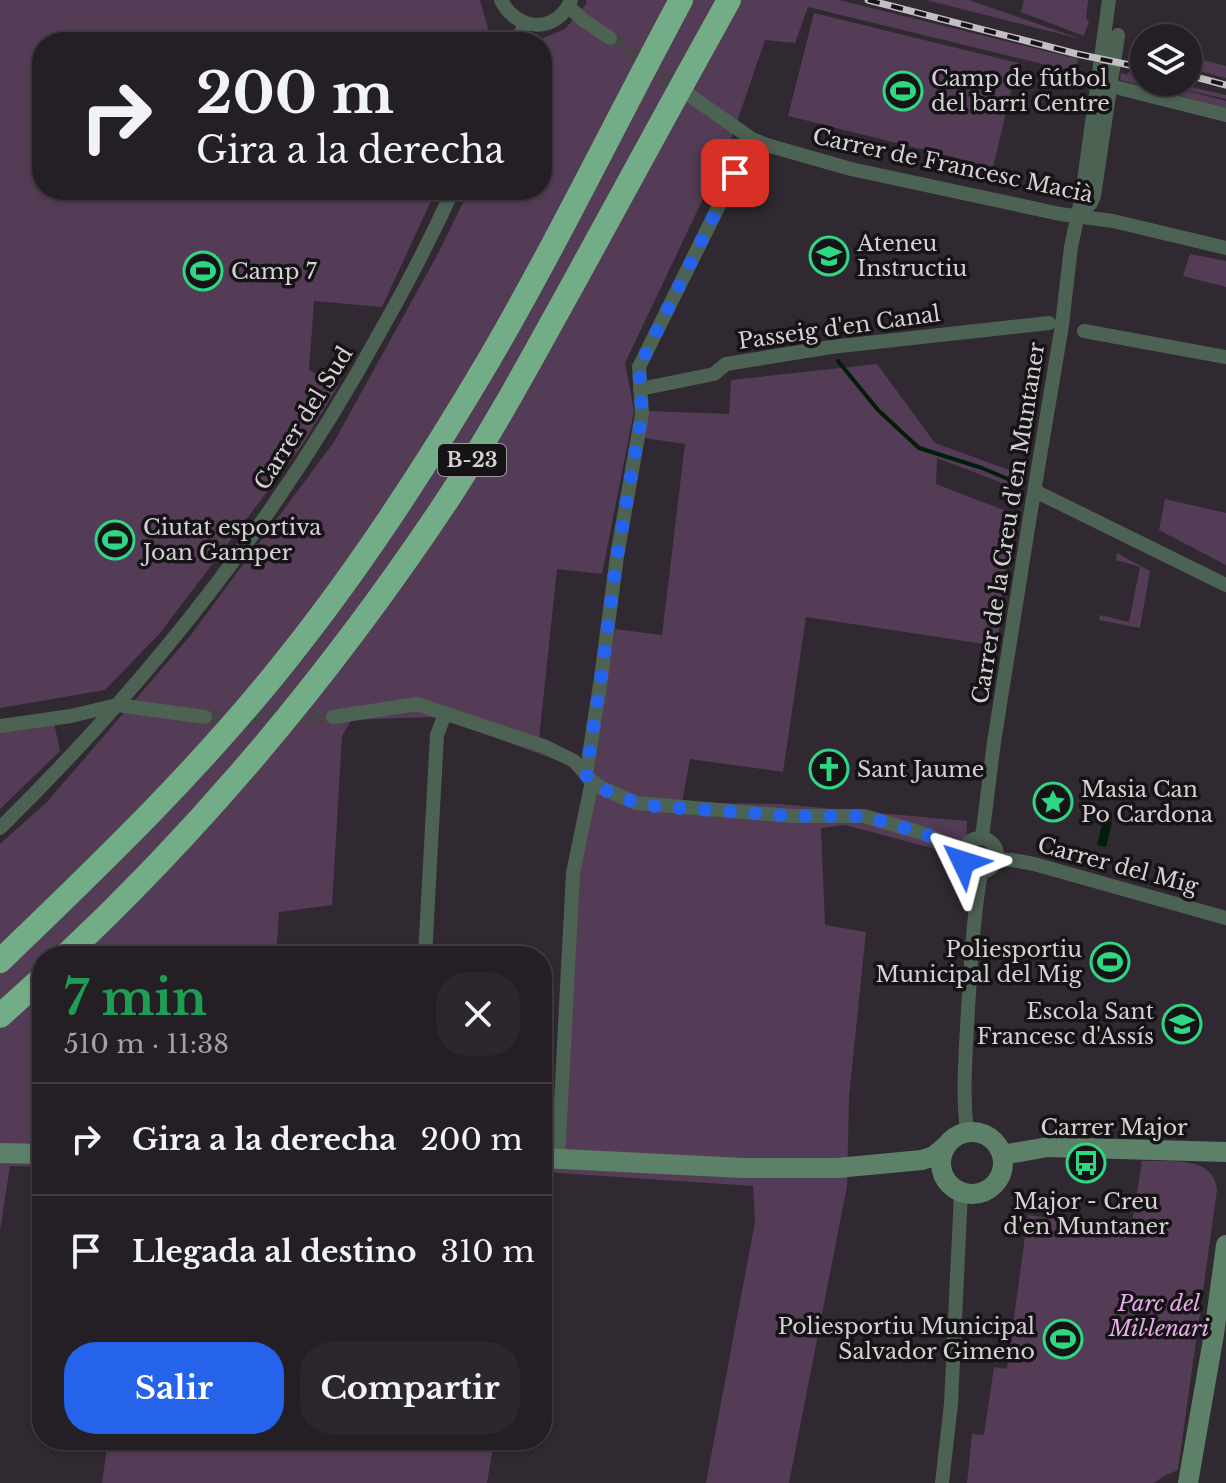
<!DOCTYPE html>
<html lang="es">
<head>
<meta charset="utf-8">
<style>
  :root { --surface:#241f25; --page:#2c272d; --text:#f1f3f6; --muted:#a3a2a7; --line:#413d42; --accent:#2563eb }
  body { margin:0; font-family:"Libre Baskerville",serif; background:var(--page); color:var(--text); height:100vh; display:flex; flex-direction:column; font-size:30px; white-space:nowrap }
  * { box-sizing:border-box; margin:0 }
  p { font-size:26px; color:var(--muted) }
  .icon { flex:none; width:44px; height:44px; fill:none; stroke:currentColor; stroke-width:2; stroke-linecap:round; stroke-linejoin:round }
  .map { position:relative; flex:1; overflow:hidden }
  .panel { position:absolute; left:32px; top:946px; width:520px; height:504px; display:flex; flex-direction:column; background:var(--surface); border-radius:32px; box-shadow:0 2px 6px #0004,0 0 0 2px var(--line) }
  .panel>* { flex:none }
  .guide { position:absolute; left:32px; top:32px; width:520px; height:168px; border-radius:32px; box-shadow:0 2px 6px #0004,0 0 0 2px var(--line); background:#241f25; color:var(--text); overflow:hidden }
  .tools { position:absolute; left:1130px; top:24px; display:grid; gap:16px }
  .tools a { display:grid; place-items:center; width:72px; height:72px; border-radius:50%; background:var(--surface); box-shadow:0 2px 6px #0004,0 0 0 2px var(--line); font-size:40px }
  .pin { position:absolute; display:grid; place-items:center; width:68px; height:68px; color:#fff; margin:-34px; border-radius:16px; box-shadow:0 4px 12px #0006 }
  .me { position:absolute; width:88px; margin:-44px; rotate:311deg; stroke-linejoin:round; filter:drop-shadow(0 0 6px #0008) }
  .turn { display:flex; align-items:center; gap:28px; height:168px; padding:0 32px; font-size:36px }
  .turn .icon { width:104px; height:104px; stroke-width:2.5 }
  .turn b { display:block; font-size:56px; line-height:68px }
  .round { display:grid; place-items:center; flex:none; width:84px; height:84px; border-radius:32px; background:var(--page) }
  .summary { display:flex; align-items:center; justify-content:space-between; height:136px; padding:0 32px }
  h1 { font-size:48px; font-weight:800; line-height:60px; color:#1e9e55 }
  .action { display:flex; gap:16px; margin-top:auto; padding:16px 32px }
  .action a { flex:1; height:92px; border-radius:32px; background:var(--accent); color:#fff; font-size:32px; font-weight:800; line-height:92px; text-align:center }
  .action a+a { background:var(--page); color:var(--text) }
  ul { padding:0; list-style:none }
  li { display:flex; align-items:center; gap:24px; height:112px; padding:0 32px; border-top:2px solid var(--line) }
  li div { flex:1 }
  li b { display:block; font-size:30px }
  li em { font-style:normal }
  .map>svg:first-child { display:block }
  .green { fill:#553c56 }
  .water { fill:#011e0d }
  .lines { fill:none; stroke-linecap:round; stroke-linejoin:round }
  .stream { stroke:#011e0d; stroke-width:4 }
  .street-tunnel { stroke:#494249; stroke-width:14; stroke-dasharray:14 7; stroke-linecap:butt }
  .street { stroke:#4c6253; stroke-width:14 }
  .secondary { stroke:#5c8168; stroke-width:20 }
  .highway { stroke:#73ad87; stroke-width:24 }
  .rail-casing { stroke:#c2bec3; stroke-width:7 }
  .rail { stroke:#161317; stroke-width:4; stroke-dasharray:12; stroke-linecap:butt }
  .route { stroke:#2563eb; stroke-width:14; stroke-dasharray:0 25.2 }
  .labels { text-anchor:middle; stroke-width:7; stroke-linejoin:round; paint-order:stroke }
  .shield { fill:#161317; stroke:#9b979b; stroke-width:2 }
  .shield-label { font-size:20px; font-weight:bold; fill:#d4d0d4 }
  .poi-label { font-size:22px; fill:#d4d0d4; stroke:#161317; text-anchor:start }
  .street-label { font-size:22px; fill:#d4d0d4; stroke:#161317 }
  .park-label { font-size:22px; font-style:italic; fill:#e9abec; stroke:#161317 }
</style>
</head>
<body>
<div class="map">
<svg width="1226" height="1483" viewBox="0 0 1226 1483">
  <rect width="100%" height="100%" fill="#302931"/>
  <path class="green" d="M0,0H480L488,28V42H42V190H436L382,307L314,301L309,370L338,386L301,447L160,633L105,690L0,708Z
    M586,0H839L1078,59L1076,72L808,7L795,43L765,40L730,142L625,363L634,411L602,574L557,569L539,739L593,765L615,629L662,635L685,444L644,438L646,411L729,414L731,380L877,364L935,443L1020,474L1018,489L937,458L936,484L1014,514L997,646L806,617L783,772L690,759L682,803L779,804L967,821L965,886L943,851L845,825L821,828L825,925L866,932L849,1096L847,1186L789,1483H706L755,1222L753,1186L542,1172V1142H555L587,789L572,766L450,721L429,717L351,720L342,736L332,905L279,912L276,956H42V1167L10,1166L0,1231V844L47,802L190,636L334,442L440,250L469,190H542V42H540L541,39L565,29L586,4Z
    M926,0H969L1081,39Z
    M1024,0H1088L1086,19L1089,21L1084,36L1021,12Z
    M814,13L1018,63L993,167L788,116Z
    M1188,56L1226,66V78L1188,68Z
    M1128,72L1144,76V82H1169L1226,95V99L1169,86L1226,101V108L1120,80L1121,73L1127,75Z
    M1190,254L1226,261V287L1183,276Z
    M1165,499L1226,513V565L1159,530Z
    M1117,553L1150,571L1140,628L1099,620L1100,615L1129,622L1140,567L1116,560Z
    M54,723L60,751L0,809V731Z
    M1142,1161C1167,1162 1214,1154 1217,1190L1178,1470L1164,1476L1154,1483H967L972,1434L984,1435L994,1367L1007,1369L1028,1215L1131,1230Z
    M108,1440H494L487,1483H102Z"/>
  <path class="water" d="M1103,820L1112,822L1106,847L1097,845Z"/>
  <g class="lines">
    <path class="stream" d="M838,361L878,410L919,448L982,468L1022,485"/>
    <path class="street-tunnel" d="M610,38L685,92
      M205,717H333"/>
    <path class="street" d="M501,0C517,32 557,34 571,0
      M569,7L583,20L610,38
      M517,42L525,23
      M1111,86L1226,115
      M685,92L752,139L770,146L851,169L1060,214L1113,221L1226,248
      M1078,216L1091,203L1094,196L1118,35
      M1084,331L1226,357
      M640,389L714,374L726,364L831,347L1049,323
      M1035,491L1226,585
      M333,717L417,704L546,747L574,761L592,781L602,788L636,803L791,816H864L922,833L947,843L962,852
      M0,726L71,716L117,705L205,717
      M586,775L601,678L617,556L642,414L639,367L752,139
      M0,828C152,679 282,513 384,325C409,281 432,236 453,190
      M963 855a17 17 0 1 1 34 0a17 17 0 1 1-34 0Z
      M982,838L994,742L1030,516L1062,325L1071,247L1082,195L1109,0
      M997,859L1012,860L1034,864L1226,918
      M425,956L437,735L445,714
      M967,1132C962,1091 966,1050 968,1009C971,963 973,918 981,873
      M558,1159L573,873L592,781
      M942,1483L951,1404L961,1192"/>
    <path class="secondary" d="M941 1163a31 31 0 1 1 62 0a31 31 0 1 1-62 0Z
      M0,1153L42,1154
      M1002,1155L1048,1147L1226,1152
      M542,1158L743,1168H837L922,1160L934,1156L947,1145
      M1188,1483L1214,1334L1226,1245"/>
    <path class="highway" d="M65,956C211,819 337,666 448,499C493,431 532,358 572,286C624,191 676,95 729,0
      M0,961C102,863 204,765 291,654C365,561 430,460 490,358C558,241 617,119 681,0
      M0,1016L42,978"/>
    <g class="rail-casing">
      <path id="rail" d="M868,0L1077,54L1144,68
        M1188,75L1226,85"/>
    </g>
    <use href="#rail" class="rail"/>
  </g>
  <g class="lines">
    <path class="route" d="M735,173L639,367L642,414L617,556L601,678L586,775C602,793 630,802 653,806L791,816H864L922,833L947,843L962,852L963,862"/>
  </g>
  <defs>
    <g id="stadium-ring" transform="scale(2)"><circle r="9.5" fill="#161317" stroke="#2ed883" stroke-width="1.5"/><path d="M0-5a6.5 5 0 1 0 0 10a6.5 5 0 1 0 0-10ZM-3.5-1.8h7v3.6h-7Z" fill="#2ed883"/></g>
    <g id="school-ring" transform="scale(2)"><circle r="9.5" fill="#161317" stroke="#2ed883" stroke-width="1.5"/><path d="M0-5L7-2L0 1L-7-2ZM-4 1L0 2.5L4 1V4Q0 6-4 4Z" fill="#2ed883"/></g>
    <g id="church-ring" transform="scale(2)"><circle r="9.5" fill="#161317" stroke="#2ed883" stroke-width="1.5"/><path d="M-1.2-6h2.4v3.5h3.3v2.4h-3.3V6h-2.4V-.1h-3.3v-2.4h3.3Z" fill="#2ed883"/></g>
    <g id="sight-ring" transform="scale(2)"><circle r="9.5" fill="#161317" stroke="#2ed883" stroke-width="1.5"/><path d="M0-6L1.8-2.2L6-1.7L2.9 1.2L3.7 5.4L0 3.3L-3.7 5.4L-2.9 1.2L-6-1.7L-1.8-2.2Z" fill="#2ed883"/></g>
    <g id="bus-ring" transform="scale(2)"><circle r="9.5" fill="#161317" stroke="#2ed883" stroke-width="1.5"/><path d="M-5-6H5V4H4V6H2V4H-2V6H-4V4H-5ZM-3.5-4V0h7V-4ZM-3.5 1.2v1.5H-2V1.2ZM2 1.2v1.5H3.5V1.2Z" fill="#2ed883"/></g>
  </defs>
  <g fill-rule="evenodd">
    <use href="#stadium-ring" x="903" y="91"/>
    <use href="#school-ring" x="829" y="256"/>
    <use href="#stadium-ring" x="203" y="271"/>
    <use href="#stadium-ring" x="115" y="540"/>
    <use href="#church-ring" x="829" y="769"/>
    <use href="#sight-ring" x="1053" y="802"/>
    <use href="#stadium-ring" x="1110" y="962"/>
    <use href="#school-ring" x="1182" y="1024"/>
    <use href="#bus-ring" x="1086" y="1163"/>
    <use href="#stadium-ring" x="1063" y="1339"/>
  </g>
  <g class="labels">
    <rect class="shield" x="438" y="444" width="68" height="32" rx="6"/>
    <g class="shield-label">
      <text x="472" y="467">B-23</text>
    </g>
    <g class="poi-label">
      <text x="931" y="86">Camp de fútbol<tspan x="931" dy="25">del barri Centre</tspan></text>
      <text x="857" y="251">Ateneu<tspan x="857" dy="25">Instructiu</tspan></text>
      <text x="231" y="279">Camp 7</text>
      <text x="143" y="535">Ciutat esportiva<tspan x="143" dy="25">Joan Gamper</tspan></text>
      <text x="857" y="777">Sant Jaume</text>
      <text x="1081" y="797">Masia Can<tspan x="1081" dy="25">Po Cardona</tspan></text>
      <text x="1082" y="957" text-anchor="end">Poliesportiu<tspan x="1082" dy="25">Municipal del Mig</tspan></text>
      <text x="1154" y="1019" text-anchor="end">Escola Sant<tspan x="1154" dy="25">Francesc d'Assís</tspan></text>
      <text x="1086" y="1209" text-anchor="middle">Major - Creu<tspan x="1086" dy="25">d'en Muntaner</tspan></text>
      <text x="1035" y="1334" text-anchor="end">Poliesportiu Municipal<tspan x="1035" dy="25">Salvador Gimeno</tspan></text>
    </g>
    <g class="street-label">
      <text transform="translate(953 165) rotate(12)" y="8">Carrer de Francesc Macià</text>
      <text transform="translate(839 327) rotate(-8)" y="8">Passeig d'en Canal</text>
      <text transform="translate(303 418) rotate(-58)" y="8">Carrer del Sud</text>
      <text transform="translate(1008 523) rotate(-81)" y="8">Carrer de la Creu d'en Muntaner</text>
      <text transform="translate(1118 865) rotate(15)" y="8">Carrer del Mig</text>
      <text x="1114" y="1135">Carrer Major</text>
    </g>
    <g class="park-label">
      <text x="1159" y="1311">Parc del<tspan x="1159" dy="25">Mil·lenari</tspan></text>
    </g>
  </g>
</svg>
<div class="tools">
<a><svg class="icon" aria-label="layers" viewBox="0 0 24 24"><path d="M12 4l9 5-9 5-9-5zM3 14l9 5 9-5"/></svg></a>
</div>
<div class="pin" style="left:735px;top:173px;background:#d93025"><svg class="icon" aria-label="arrive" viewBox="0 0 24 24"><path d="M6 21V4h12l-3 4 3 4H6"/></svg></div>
<svg class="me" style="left:963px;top:862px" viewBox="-20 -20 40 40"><path d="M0-17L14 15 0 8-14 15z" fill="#2563eb" stroke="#fff" stroke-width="4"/></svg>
<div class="guide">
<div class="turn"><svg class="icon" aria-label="right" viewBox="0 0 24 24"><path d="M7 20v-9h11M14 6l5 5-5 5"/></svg><div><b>200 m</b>Gira a la derecha</div></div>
</div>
<section class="panel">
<div class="summary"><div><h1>7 min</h1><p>510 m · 11:38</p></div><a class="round"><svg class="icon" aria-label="close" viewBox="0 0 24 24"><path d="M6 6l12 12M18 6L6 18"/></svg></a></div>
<ul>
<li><svg class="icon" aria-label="right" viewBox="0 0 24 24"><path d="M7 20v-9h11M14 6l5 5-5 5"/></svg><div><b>Gira a la derecha</b></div><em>200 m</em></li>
<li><svg class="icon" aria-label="arrive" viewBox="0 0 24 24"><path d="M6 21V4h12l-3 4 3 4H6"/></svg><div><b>Llegada al destino</b></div><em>310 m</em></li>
</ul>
<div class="action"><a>Salir</a><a>Compartir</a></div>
</section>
</div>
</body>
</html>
